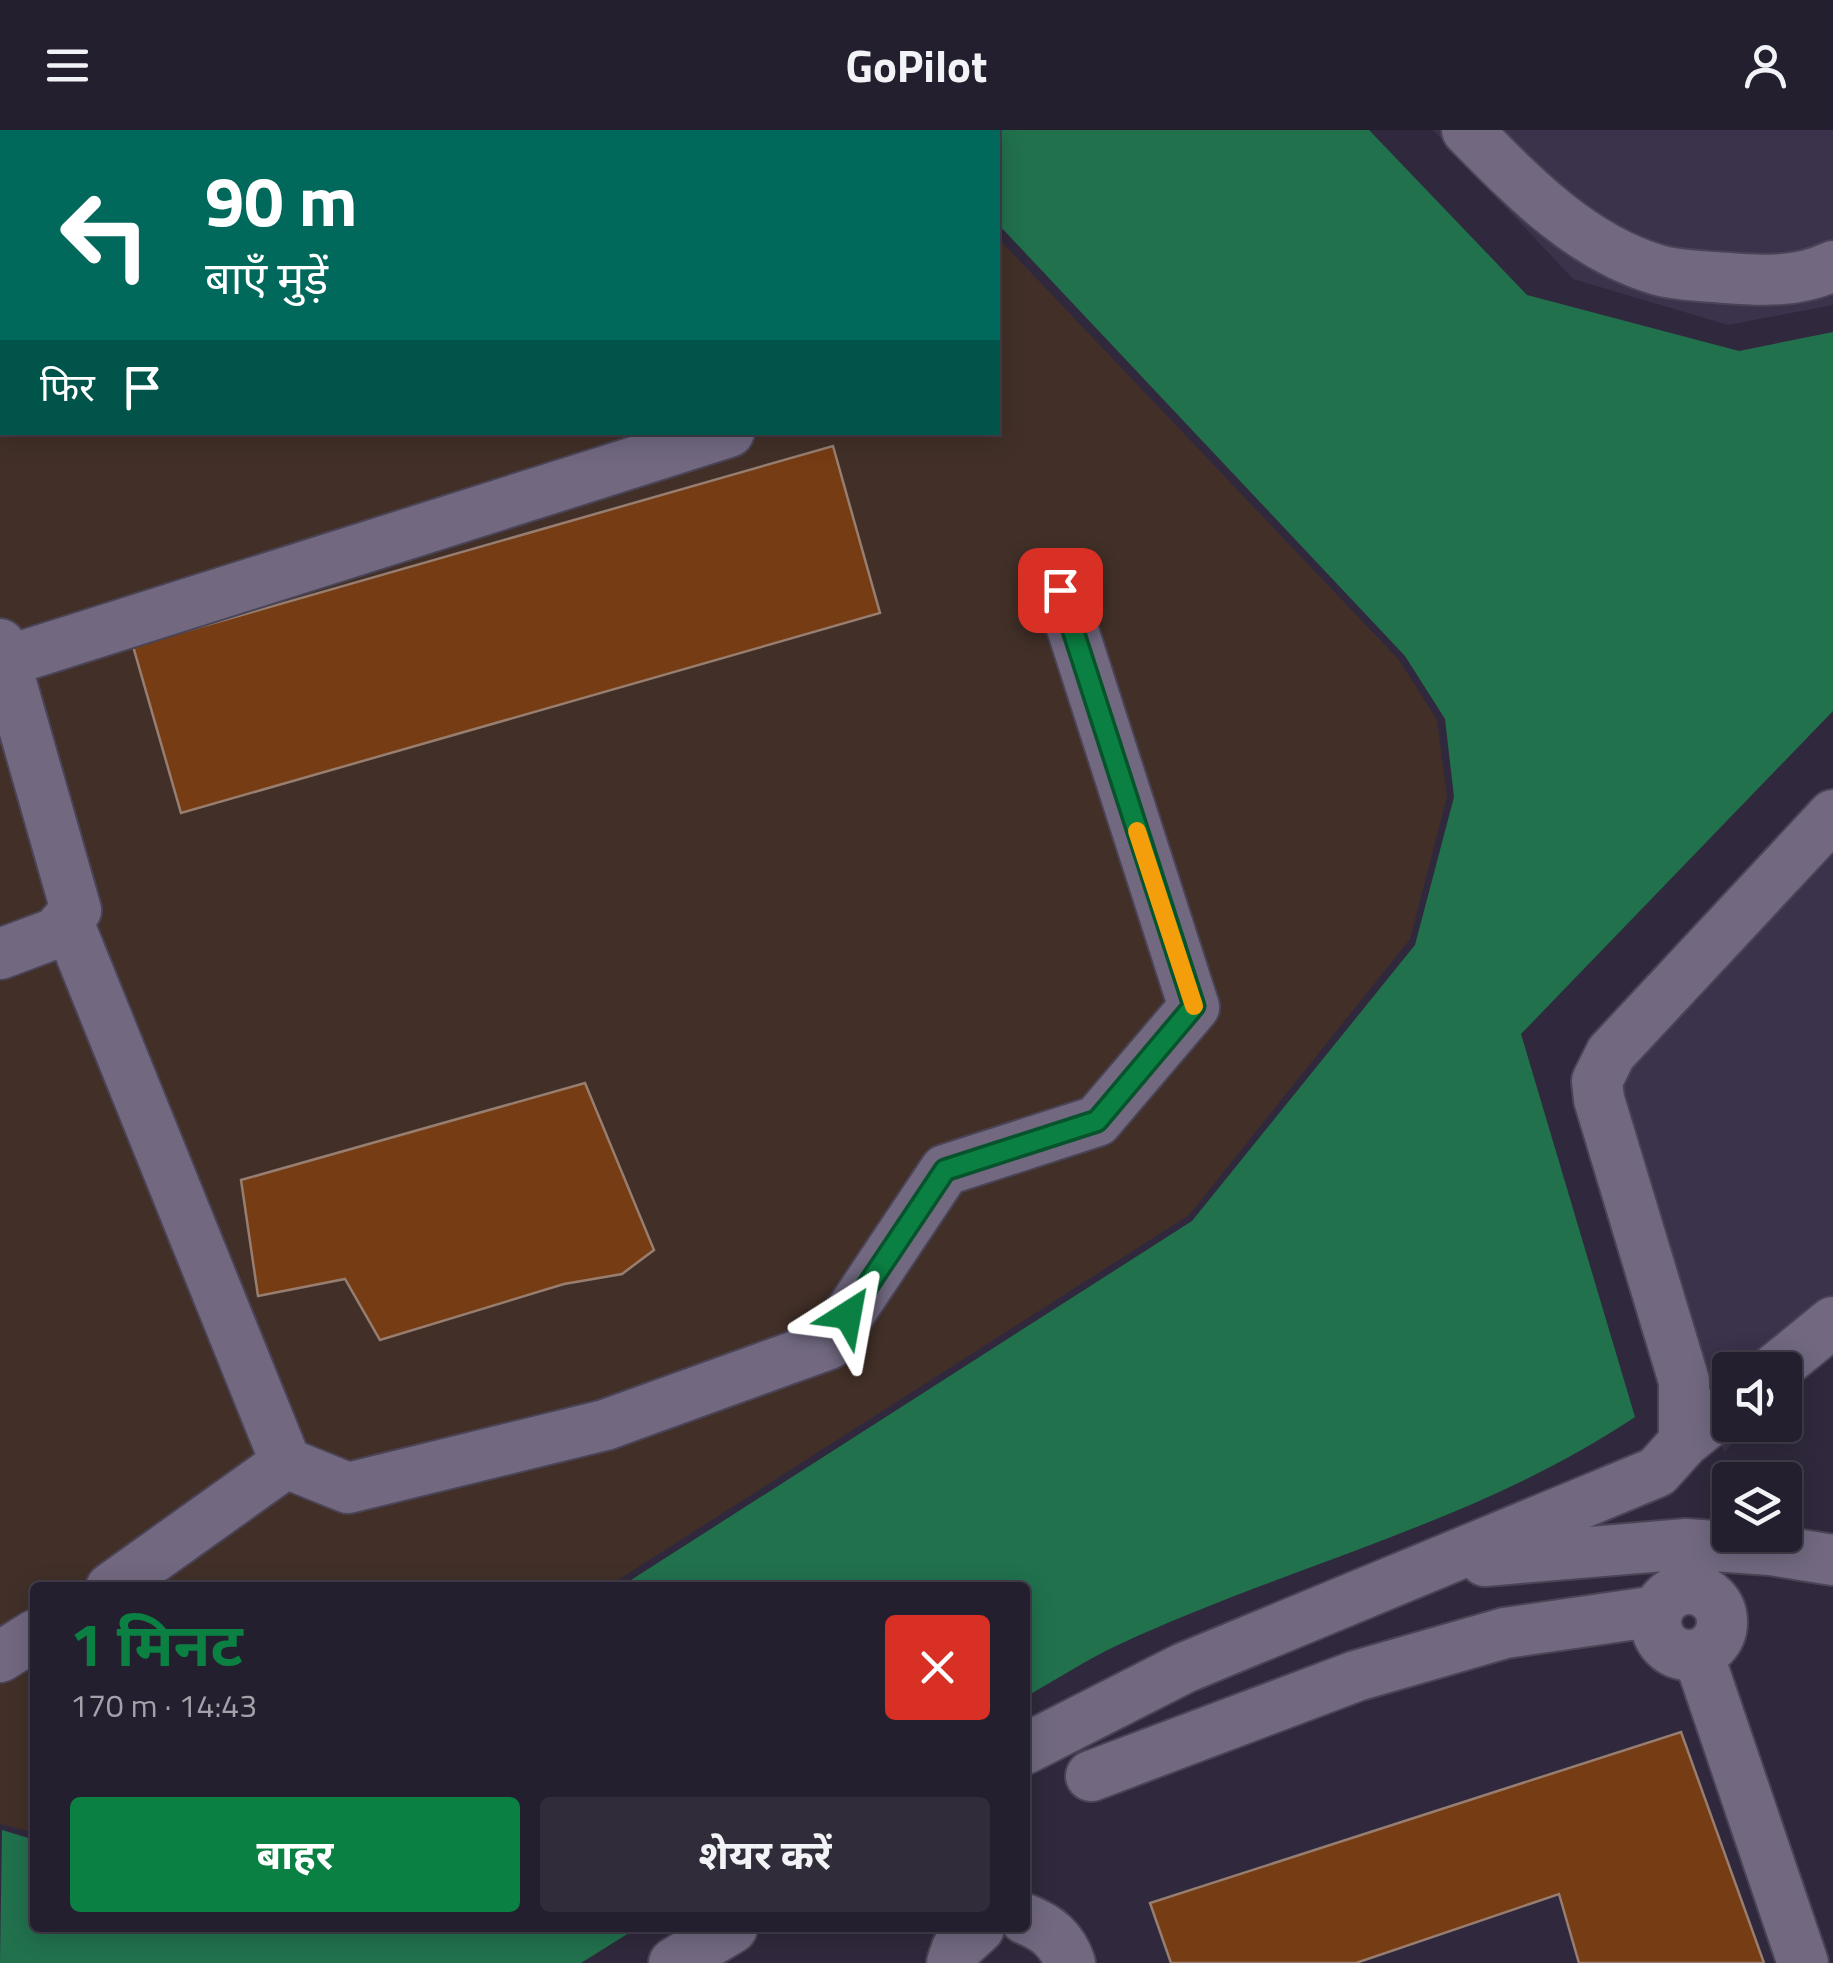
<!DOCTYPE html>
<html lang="hi">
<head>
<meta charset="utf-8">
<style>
  :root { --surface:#241f2e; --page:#302c3a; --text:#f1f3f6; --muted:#a3a2aa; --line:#413d4a; --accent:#0b8043 }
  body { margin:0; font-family:"Titillium Web","Noto Sans Devanagari",sans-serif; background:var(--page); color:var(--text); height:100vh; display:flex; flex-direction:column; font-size:38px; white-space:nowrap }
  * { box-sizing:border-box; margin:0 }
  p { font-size:32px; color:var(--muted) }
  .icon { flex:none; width:55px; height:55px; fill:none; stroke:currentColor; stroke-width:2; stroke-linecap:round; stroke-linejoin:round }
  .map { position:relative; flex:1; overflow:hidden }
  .side { position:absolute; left:30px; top:1452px; width:1000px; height:350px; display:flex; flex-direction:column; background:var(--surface); border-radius:10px; box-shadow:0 5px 25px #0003,0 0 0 2px var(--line) }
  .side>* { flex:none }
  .top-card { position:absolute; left:0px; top:0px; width:1000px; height:305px; box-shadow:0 5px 25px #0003,0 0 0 2px var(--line); background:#00695c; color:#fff; overflow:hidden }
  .buttons { position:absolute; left:1712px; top:1222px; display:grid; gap:20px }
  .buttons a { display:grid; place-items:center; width:90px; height:90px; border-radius:10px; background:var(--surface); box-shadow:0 5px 25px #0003,0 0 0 2px var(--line); font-size:50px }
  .pin { position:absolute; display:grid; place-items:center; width:85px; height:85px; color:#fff; margin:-42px; border-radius:20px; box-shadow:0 5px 15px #0006 }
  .me { position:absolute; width:110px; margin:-55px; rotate:34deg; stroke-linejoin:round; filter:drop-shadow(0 0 8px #0008) }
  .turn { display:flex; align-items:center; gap:35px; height:210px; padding:0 40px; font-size:45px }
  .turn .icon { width:130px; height:130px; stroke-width:2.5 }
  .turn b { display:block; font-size:70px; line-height:85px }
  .then { display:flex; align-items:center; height:95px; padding:0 40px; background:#0003; gap:20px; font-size:38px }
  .round { display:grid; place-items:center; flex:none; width:105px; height:105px; border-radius:10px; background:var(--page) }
  .head { display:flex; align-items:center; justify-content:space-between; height:170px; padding:0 40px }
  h1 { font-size:60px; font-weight:700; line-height:75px; color:var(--accent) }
  .action { display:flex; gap:20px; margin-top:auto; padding:20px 40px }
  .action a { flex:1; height:115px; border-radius:10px; background:var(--accent); color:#fff; font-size:40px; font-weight:700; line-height:115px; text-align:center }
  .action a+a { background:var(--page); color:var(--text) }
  header { display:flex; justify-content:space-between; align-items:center; height:130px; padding:0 40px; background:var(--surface); font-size:45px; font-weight:700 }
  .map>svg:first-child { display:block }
  .commercial { fill:#423028 }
  .built { fill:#3b324b }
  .forest { fill:#21714d }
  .building { fill:#763c13; stroke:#977e70; stroke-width:2.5 }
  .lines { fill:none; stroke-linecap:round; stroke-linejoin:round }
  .minor-casing { stroke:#4a4456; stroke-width:54 }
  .minor { stroke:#726981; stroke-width:50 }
  .route-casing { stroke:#07532c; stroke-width:25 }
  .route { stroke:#0b8043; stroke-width:18 }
  .slow { stroke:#f59e0b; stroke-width:18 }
</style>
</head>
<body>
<header><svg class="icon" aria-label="menu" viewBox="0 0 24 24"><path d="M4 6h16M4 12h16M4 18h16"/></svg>GoPilot<svg class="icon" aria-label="person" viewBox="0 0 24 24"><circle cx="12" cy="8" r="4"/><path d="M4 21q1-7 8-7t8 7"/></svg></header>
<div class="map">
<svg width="1833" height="1833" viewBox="0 0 1833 1833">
  <rect width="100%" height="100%" fill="#30293d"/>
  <path class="commercial" d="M0,0H894L2,2V302H998V108L1399,530L1437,590L1447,667L1410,809L1189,1085L607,1457L35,1458V1703L0,1694Z"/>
  <path class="built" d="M1433,0H1833V175L1728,195L1573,149Z
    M1833,709V1218L1785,1265V1240H1730V1295H1753L1724,1322L1608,964Z"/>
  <path class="forest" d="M908,0H1369L1527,165L1739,221L1833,202V581L1521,904L1635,1287C1477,1393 1289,1435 1118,1515C1086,1530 1056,1550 1025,1567V1458L620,1457L1192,1091L1415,815L1454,667L1445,589L1405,526L998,94V2Z
    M2,1700L35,1710V1798H637L581,1833H0Z"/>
  <path class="building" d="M833,316L880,483L181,683L133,516Z
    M585,953L654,1120L622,1144L564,1154L380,1210L345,1149L258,1166L241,1050Z
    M1681,1602L1764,1833H1579L1559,1764L1356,1833H1171L1150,1773Z"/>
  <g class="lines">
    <g class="minor-casing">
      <path id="minor" d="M1467,0C1522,56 1580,117 1658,140C1679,146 1705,146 1727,148C1764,151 1799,152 1833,136
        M179,2L187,0
        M0,62L2,61
        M0,514L76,780L56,803L0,824
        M7,531L729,302
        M68,792L286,1333L348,1358L605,1295L829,1214L945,1040L1097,991L1194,877L1060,460
        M1774,1240L1833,1192
        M1684,1312L1730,1275
        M1485,1431L1686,1414L1771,1420L1833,1430
        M111,1458L286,1333
        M1656 1492a33 33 0 1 1 66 0a33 33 0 1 1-66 0Z
        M1698,1524L1803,1833
        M0,1527L35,1505
        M1025,1619L1184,1538L1657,1342L1684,1312V1251L1599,969L1597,951L1611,923L1833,685
        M1091,1646L1356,1546L1505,1503L1657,1481
        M1025,1789C1048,1798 1062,1810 1070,1833
        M674,1833L732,1798
        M952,1833L957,1818L979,1798"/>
    </g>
    <use href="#minor" class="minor"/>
  </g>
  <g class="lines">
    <g class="route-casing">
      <path id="route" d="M848,1185L945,1040L1097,991L1194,876L1060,460"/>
    </g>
    <use href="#route" class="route"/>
    <path class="slow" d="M1137,701L1194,876"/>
  </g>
</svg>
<div class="buttons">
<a><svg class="icon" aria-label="sound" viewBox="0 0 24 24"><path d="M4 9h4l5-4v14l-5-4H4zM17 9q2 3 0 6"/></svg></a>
<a><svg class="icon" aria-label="layers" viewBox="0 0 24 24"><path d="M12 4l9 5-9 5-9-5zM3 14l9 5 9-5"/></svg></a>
</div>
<div class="pin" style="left:1060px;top:460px;background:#d93025"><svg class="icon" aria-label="arrive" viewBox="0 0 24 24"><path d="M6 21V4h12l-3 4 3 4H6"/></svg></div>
<svg class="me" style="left:848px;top:1185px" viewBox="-20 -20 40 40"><path d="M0-17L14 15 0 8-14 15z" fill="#0b8043" stroke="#fff" stroke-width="4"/></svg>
<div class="top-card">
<div class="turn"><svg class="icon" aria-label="left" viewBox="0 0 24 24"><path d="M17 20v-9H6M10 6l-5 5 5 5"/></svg><div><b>90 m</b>बाएँ मुड़ें</div></div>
<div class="then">फिर<svg class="icon" aria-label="arrive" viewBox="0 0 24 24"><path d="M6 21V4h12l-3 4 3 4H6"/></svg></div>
</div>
<section class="side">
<div class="head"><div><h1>1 मिनट</h1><p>170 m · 14:43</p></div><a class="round" style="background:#d93025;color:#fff"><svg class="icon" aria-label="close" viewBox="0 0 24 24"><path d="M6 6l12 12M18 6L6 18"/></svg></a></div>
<div class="action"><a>बाहर</a><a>शेयर करें</a></div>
</section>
</div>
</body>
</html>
